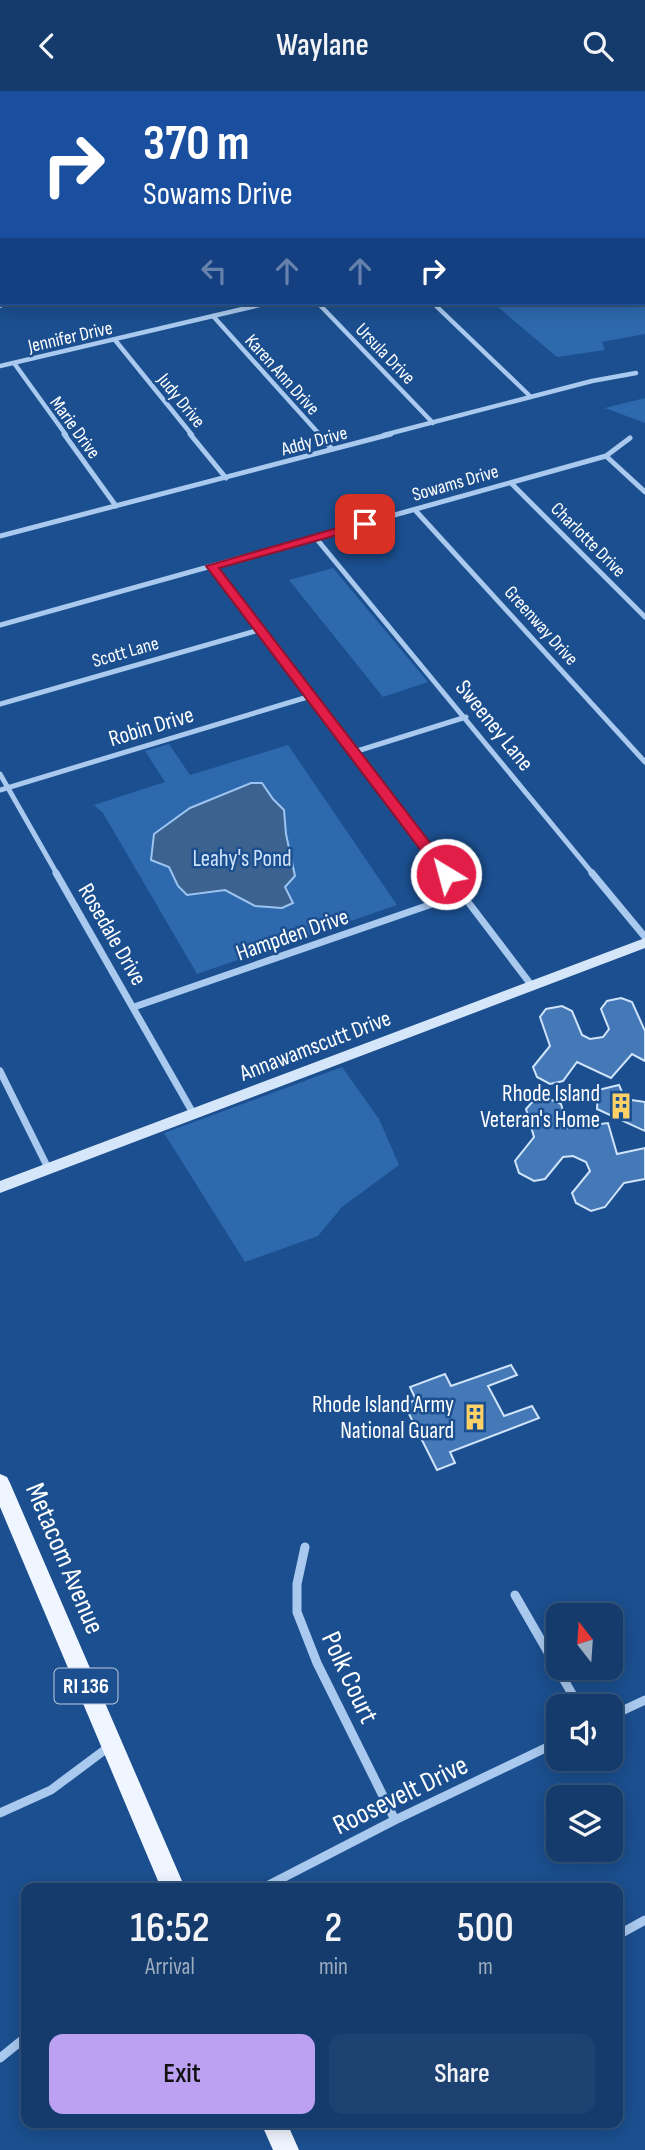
<!DOCTYPE html>
<html lang="en">
<head>
<meta charset="utf-8">
<style>
  :root { --surface:#143b6b; --page:#1d4271; --text:#f1f3f6; --muted:#9dadc1; --line:#33557e; --accent:#bca0f2 }
  body { margin:0; font-family:"Sofia Sans Condensed",sans-serif; background:var(--page); color:var(--text); height:100vh; display:flex; flex-direction:column; font-size:26px; white-space:nowrap }
  * { box-sizing:border-box; margin:0 }
  p { font-size:23px; color:var(--muted) }
  .icon { flex:none; width:38px; height:38px; fill:none; stroke:currentColor; stroke-width:2; stroke-linecap:round; stroke-linejoin:round }
  .map { position:relative; flex:1; overflow:hidden }
  .side { position:absolute; left:21px; top:1792px; width:602px; height:245px; display:flex; flex-direction:column; background:var(--surface); border-radius:14px; box-shadow:0 4px 18px #0003,0 0 0 2px var(--line) }
  .side>* { flex:none }
  .guide { position:absolute; left:0px; top:0px; width:646px; height:214px; box-shadow:0 4px 18px #0003,0 0 0 2px var(--line); background:#1a4fa0; color:#fff; overflow:hidden }
  .needle { width:46px; rotate:343deg }
  .controls { position:absolute; left:546px; top:1512px; display:grid; gap:14px }
  .controls a { display:grid; place-items:center; width:77px; height:77px; border-radius:14px; background:var(--surface); box-shadow:0 4px 18px #0003,0 0 0 2px var(--line); font-size:35px }
  .pin { position:absolute; display:grid; place-items:center; width:60px; height:60px; color:#fff; margin:-30px; border-radius:14px; box-shadow:0 4px 10px #0006 }
  .me { position:absolute; width:77px; margin:-38px; rotate:323deg; stroke-linejoin:round; filter:drop-shadow(0 0 5px #0008) }
  .turn { display:flex; align-items:center; gap:24px; height:147px; padding:0 28px; font-size:32px }
  .turn .icon { width:91px; height:91px; stroke-width:2.5 }
  .turn b { display:block; font-size:49px; line-height:60px }
  .lanes { display:flex; align-items:center; height:66px; padding:0 28px; background:#0003; justify-content:center; gap:35px; direction:ltr }
  .lanes .off { opacity:.35 }
  .eta { display:flex; justify-content:space-evenly; align-items:center; height:119px; text-align:center }
  .eta b { font-size:42px; font-weight:600; line-height:49px }
  .primary-button { display:flex; gap:14px; margin-top:auto; padding:14px 28px }
  .primary-button a { flex:1; height:80px; border-radius:14px; background:var(--accent); color:#111; font-size:28px; font-weight:600; line-height:80px; text-align:center }
  .primary-button a+a { background:var(--page); color:var(--text) }
  header { display:flex; justify-content:space-between; align-items:center; height:91px; padding:0 28px; background:var(--surface); font-size:32px; font-weight:600 }
  .map>svg:first-child { display:block }
  .green { fill:#2e69ad }
  .water { fill:#3c6290; stroke:#9cc4f0; stroke-width:2 }
  .building { fill:#4478b7; stroke:#cfe3fa; stroke-width:2 }
  .lines { fill:none; stroke-linecap:round; stroke-linejoin:round }
  .street-far3 { stroke:#a9c9ee; stroke-width:4.5 }
  .street-far2 { stroke:#a9c9ee; stroke-width:5 }
  .street-far1 { stroke:#a9c9ee; stroke-width:7 }
  .street { stroke:#a9c9ee; stroke-width:9 }
  .secondary { fill:#d6e6fa; fill-rule:evenodd }
  .primary { fill:#f0f6ff; fill-rule:evenodd }
  .route { fill:#e11d48; stroke:#92132f; stroke-width:2 }
  .labels { text-anchor:middle; stroke-width:5; stroke-linejoin:round; paint-order:stroke }
  .far-street-label { font-size:19px; fill:#fff; stroke:#1b4f8f }
  .shield { fill:#1b4f8f; stroke:#bbcadd; stroke-width:2 }
  .shield-label { font-size:21px; font-weight:bold; fill:#fff }
  .street-label { font-size:23px; fill:#fff; stroke:#1b4f8f }
  .park-label { font-size:23px; fill:#cfe3fa; stroke:#1b4f8f }
  .poi-label { font-size:23px; fill:#fff; stroke:#1b4f8f; text-anchor:end }
  .near-street-label { font-size:28px; fill:#fff; stroke:#1b4f8f }
</style>
</head>
<body>
<header><svg class="icon" aria-label="back" viewBox="0 0 24 24"><path d="M15 5l-7 7 7 7"/></svg>Waylane<svg class="icon" aria-label="search" viewBox="0 0 24 24"><circle cx="10" cy="10" r="6"/><path d="M15 15l6 6"/></svg></header>
<div class="map">
<svg width="645" height="2059" viewBox="0 0 645 2059">
  <rect width="100%" height="100%" fill="#1b4f8f"/>
  <path class="green" d="M26,0H645V67L644,2Z
    M645,99V243L602,251L605,259L557,266L493,212H644Z
    M645,307V332L605,317Z
    M333,477L428,591L383,606L289,489Z
    M169,653L190,684L288,654L397,814L197,883L103,722L94,714L165,691L145,660Z
    M342,976L379,1028L399,1074L342,1116L318,1145L245,1171L164,1042Z"/>
  <path class="water" d="M251,692H262L273,708L284,719L286,743L295,785L285,796L293,812L282,817L255,815L225,799L187,804L178,795L169,776L151,769L154,743L190,717Z"/>
  <path class="building" d="M621,907L632,911L645,940V970L632,963L611,987L577,971L563,990L550,993L537,986L533,976L550,955L540,926L546,918L562,915L572,920L582,944L590,948L603,946L609,938L601,918L607,910Z
    M619,994L625,1008L645,1011V1040L597,1018L598,999Z
    M547,1007L561,1013L568,1037L608,1032L617,1063L645,1057V1088L624,1092L605,1116L591,1120L576,1112L572,1102L590,1080L586,1071L573,1065L563,1066L545,1088L534,1090L519,1082L515,1070L534,1046L526,1018L534,1009Z
    M511,1274L517,1284L488,1295L504,1325L532,1315L539,1327L450,1361L455,1372L437,1379L404,1313L416,1309L410,1296L445,1283L451,1295Z"/>
  <g class="lines">
    <path class="street-far3" d="M318,212L433,332
      M433,212L531,306
      M213,225L320,344
      M115,249L192,344
      M14,272L66,344
      M0,275L268,212
      M384,344L592,290L636,282"/>
    <path class="street-far2" d="M64,343L116,415
      M190,343L226,387
      M318,343L332,358
      M606,365L645,401
      M511,392L645,526
      M415,419L645,671
      M0,445L391,343
      M315,446L593,783
      M212,475L447,783
      M0,534L606,365L630,347
      M0,613L259,539
      M354,661L466,626
      M0,683L57,783
      M0,699L311,605"/>
    <path class="street-far1" d="M56,782L193,1022
      M446,782L532,895
      M592,782L645,846
      M134,916L461,803
      M0,980L48,1077"/>
    <path class="street" d="M305,1456L297,1493V1521L317,1572L395,1729
      M515,1504L579,1615
      M611,1625L645,1609
      M0,1722L51,1699L110,1655
      M263,1797L395,1729L558,1651
      M618,1844L645,1829
      M0,1967L26,1946"/>
    <path class="secondary" d="M644,69H645V73H644Z
      M0,211L12,212L0,217Z
      M645,847V857L0,1102V1090Z"/>
    <path class="primary" d="M0,1383L7,1386L10,1392L185,1797H161L0,1416Z
      M261,2032H287L299,2059H273Z"/>
  </g>
  <path class="route" d="M365,429L371,433L369,435L219,477L451,779L453,783L446,788L441,786L206,475Z"/>
  <defs>
    <g id="building-bare" transform="scale(2.1)"><path d="M-4-6H4V6H1V3H-1V6H-4ZM-2.5-4.3h1.7v1.8h-1.7ZM.8-4.3h1.7v1.8H.8ZM-2.5-1h1.7V.8h-1.7ZM.8-1h1.7V.8H.8Z" fill="#ffd166" stroke="#1b4f8f" stroke-width="2.5" paint-order="stroke"/></g>
  </defs>
  <g fill-rule="evenodd">
    <use href="#building-bare" x="621" y="1015"/>
    <use href="#building-bare" x="475" y="1326"/>
  </g>
  <g class="labels">
    <g class="far-street-label">
      <text transform="translate(70 245) rotate(-13)" y="7">Jennifer Drive</text>
      <text transform="translate(386 262) rotate(46)" y="7">Ursula Drive</text>
      <text transform="translate(283 283) rotate(48)" y="7">Karen Ann Drive</text>
      <text transform="translate(182 309) rotate(51)" y="7">Judy Drive</text>
      <text transform="translate(76 336) rotate(54)" y="7">Marie Drive</text>
      <text transform="translate(314 349) rotate(-15)" y="7">Addy Drive</text>
      <text transform="translate(455 391) rotate(-16)" y="7">Sowams Drive</text>
      <text transform="translate(589 448) rotate(45)" y="7">Charlotte Drive</text>
      <text transform="translate(542 534) rotate(48)" y="7">Greenway Drive</text>
      <text transform="translate(125 560) rotate(-16)" y="7">Scott Lane</text>
    </g>
    <rect class="shield" x="54.5" y="1577.5" width="63" height="35" rx="5"/>
    <g class="shield-label">
      <text x="86" y="1602">RI 136</text>
    </g>
    <g class="street-label">
      <text transform="translate(495 634) rotate(51)" y="8">Sweeney Lane</text>
      <text transform="translate(151 635) rotate(-17)" y="8">Robin Drive</text>
      <text transform="translate(113 843) rotate(60)" y="8">Rosedale Drive</text>
      <text transform="translate(292 843) rotate(-19)" y="8">Hampden Drive</text>
      <text transform="translate(315 954) rotate(-21)" y="8">Annawamscutt Drive</text>
    </g>
    <g class="park-label">
      <text x="242" y="775">Leahy's Pond</text>
    </g>
    <g class="poi-label">
      <text x="600" y="1010">Rhode Island<tspan x="600" dy="26">Veteran's Home</tspan></text>
      <text x="454" y="1321">Rhode Island Army<tspan x="454" dy="26">National Guard</tspan></text>
    </g>
    <g class="near-street-label">
      <text transform="translate(66 1467) rotate(67)" y="10">Metacom Avenue</text>
      <text transform="translate(351 1586) rotate(65)" y="10">Polk Court</text>
      <text transform="translate(400 1703) rotate(-26)" y="10">Roosevelt Drive</text>
    </g>
  </g>
</svg>
<div class="controls">
<a><svg class="needle" viewBox="-14 -14 28 28"><path d="M0-13l5 13h-10z" fill="#e53935"/><path d="M0 13l5-13h-10z" fill="#9dadc1"/></svg></a>
<a><svg class="icon" aria-label="sound" viewBox="0 0 24 24"><path d="M4 9h4l5-4v14l-5-4H4zM17 9q2 3 0 6"/></svg></a>
<a><svg class="icon" aria-label="layers" viewBox="0 0 24 24"><path d="M12 4l9 5-9 5-9-5zM3 14l9 5 9-5"/></svg></a>
</div>
<div class="pin" style="left:365px;top:433px;background:#d93025"><svg class="icon" aria-label="arrive" viewBox="0 0 24 24"><path d="M6 21V4h12l-3 4 3 4H6"/></svg></div>
<svg class="me" style="left:446px;top:783px" viewBox="-20 -20 40 40"><circle r="17" fill="#e11d48" stroke="#fff" stroke-width="3"/><path d="M0-11L8 9 0 5-8 9z" fill="#fff"/></svg>
<div class="guide">
<div class="turn"><svg class="icon" aria-label="right" viewBox="0 0 24 24"><path d="M7 20v-9h11M14 6l5 5-5 5"/></svg><div><b>370 m</b>Sowams Drive</div></div>
<div class="lanes"><svg class="icon off" aria-label="left" viewBox="0 0 24 24"><path d="M17 20v-9H6M10 6l-5 5 5 5"/></svg><svg class="icon off" aria-label="ahead" viewBox="0 0 24 24"><path d="M12 20V5M6 11l6-6 6 6"/></svg><svg class="icon off" aria-label="ahead" viewBox="0 0 24 24"><path d="M12 20V5M6 11l6-6 6 6"/></svg><svg class="icon" aria-label="right" viewBox="0 0 24 24"><path d="M7 20v-9h11M14 6l5 5-5 5"/></svg></div>
</div>
<section class="side">
<div class="eta">
<div><b>16:52</b><p>Arrival</p></div>
<div><b>2</b><p>min</p></div>
<div><b>500</b><p>m</p></div>
</div>
<div class="primary-button"><a>Exit</a><a>Share</a></div>
</section>
</div>
</body>
</html>
